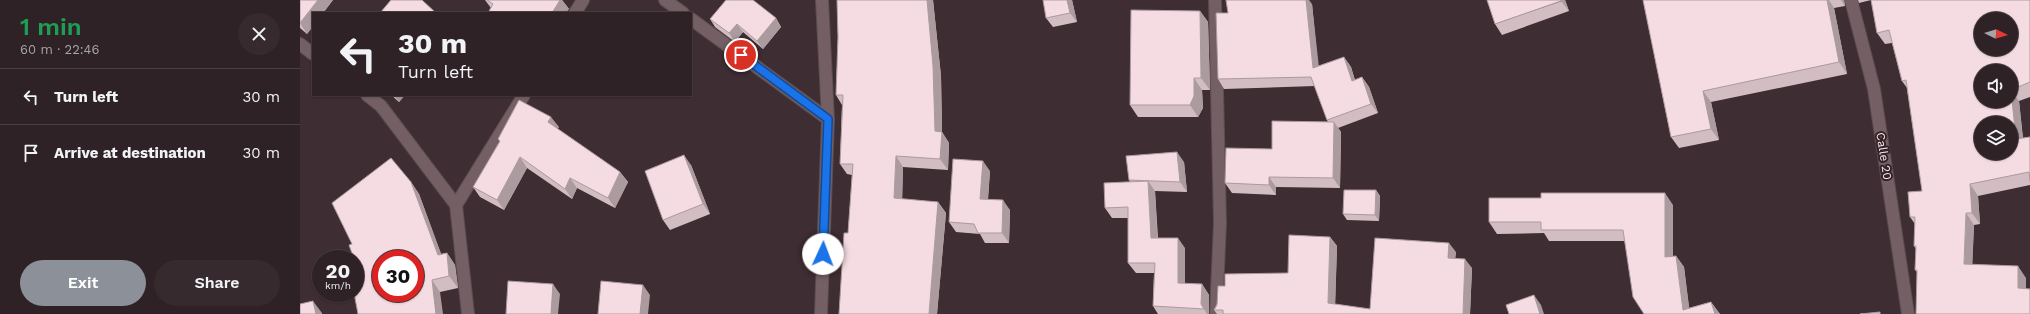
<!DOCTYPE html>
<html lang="en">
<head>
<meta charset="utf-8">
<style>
  :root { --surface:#2e2226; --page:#362a2e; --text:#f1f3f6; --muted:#a7a4a7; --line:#493f43; --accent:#8c9099 }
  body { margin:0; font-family:"Work Sans",sans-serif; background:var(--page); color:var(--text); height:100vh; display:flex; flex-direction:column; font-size:15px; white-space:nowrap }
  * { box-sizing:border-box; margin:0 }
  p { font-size:13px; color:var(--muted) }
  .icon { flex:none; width:22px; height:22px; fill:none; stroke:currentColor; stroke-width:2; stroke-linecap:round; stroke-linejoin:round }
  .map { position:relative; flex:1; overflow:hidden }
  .drawer { display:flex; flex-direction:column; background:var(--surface); width:300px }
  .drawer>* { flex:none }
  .guide { position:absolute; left:12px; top:12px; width:380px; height:84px; border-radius:0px; box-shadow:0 1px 3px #0004,0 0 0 1px var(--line); background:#2e2226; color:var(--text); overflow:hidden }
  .needle { width:26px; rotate:95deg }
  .fabs { position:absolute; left:1674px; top:12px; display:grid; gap:8px }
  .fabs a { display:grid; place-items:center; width:44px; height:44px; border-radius:50%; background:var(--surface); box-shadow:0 1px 3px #0004,0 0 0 1px var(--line); font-size:20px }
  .speed { position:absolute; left:12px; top:250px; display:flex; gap:8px; font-size:20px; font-weight:700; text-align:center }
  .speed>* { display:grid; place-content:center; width:52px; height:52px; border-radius:50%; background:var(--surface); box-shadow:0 1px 3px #0004,0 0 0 1px var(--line); line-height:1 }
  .speed small { font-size:10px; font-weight:400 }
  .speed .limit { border:6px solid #d22; background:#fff; color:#111 }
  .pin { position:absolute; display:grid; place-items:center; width:34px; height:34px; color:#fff; margin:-17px; border:2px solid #fff; border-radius:50%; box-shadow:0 1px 4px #0007 }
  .me { position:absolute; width:44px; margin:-22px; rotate:2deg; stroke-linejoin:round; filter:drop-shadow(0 0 3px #0008) }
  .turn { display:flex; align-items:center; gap:14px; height:84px; padding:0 20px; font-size:18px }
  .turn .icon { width:52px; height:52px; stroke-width:2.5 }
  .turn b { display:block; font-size:28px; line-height:34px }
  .round { display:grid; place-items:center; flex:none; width:42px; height:42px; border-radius:21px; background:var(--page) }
  .head { display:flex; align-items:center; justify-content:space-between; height:68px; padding:0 20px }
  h1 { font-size:24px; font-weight:600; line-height:30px; color:#1e9e55 }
  .button { display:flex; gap:8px; margin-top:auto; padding:8px 20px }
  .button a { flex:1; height:46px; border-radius:24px; background:var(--accent); color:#fff; font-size:16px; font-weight:600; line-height:46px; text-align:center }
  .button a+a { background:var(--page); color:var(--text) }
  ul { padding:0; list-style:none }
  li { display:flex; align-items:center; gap:12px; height:56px; padding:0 20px; border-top:1px solid var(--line) }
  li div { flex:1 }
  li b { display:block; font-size:15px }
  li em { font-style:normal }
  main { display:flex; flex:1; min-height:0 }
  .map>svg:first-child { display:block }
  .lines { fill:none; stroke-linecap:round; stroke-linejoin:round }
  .street-casing { stroke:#5b4c50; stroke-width:14 }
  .street { stroke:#735f64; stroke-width:12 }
  .wall { fill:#d2bdc2 }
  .shaded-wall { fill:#ab9a9e }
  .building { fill:#f4dce2; stroke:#ab9a9e; fill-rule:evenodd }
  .route-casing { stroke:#114b97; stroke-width:10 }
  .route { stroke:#1a73e8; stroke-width:7 }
  .labels { text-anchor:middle; stroke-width:4; stroke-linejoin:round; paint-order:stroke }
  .street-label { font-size:12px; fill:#f4e8eb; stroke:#342328 }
</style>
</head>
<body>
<main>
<section class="drawer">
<div class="head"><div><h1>1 min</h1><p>60 m · 22:46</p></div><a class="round"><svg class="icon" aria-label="close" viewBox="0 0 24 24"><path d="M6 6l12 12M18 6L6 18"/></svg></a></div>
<ul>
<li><svg class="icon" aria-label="left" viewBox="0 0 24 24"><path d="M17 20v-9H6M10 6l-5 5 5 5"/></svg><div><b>Turn left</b></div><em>30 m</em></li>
<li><svg class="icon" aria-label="arrive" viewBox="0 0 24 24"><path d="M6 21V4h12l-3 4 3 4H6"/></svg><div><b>Arrive at destination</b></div><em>30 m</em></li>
</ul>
<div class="button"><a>Exit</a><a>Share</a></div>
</section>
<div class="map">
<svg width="1730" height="314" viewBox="0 0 1730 314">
  <rect width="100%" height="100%" fill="#3e2d32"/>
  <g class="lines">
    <g class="street-casing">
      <path id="street" d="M365,0L383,13
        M915,0L920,223L916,314
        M1551,0L1574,89L1608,314
        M275,13L283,0
        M391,19L528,119
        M0,44L13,54
        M67,95L81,106L156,205L168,314
        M156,205L224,95
        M521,314L528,119L522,0"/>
    </g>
    <use href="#street" class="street"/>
  </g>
  <path class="wall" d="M0,0H33L7,34L0,28Z
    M185,0H262L269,9L191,8Z
    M537,0H633L641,76L642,132L649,143L648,170L603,167L602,199L638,202L646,213L637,314H539L548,233L552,175L547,174L540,164L542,105L536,95L538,37Z
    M772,0L777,22L753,27L746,18Z
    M1265,0L1269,11L1202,35L1195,24Z
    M1343,0H1544L1545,6L1534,8L1547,74L1411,102L1419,140L1379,148L1371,137Z
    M1558,0H1730V97L1719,101L1723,138L1730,137V185L1678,196L1680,224L1674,225L1672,264L1726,278V289L1730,314L1617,272L1615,270L1616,249L1614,246L1615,224L1610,217L1622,191L1607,88L1602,81L1592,43L1585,44L1577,33L1571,0L1559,3Z
    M1012,4L1018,66L1044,57L1051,67L1055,80L1062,77L1069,87L1078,113L1038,128L1041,132L1040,188L976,187V195L932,193L925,183L972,149L1028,122L1027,120L1015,86L924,89L918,79L928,13Z
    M900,11L908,22L910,90H902L903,108L898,117H838L830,105Z
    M476,18L481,27L463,49L443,32L435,42L415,27L410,19Z
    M91,95H105L99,102Z
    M259,127L257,129L320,172L328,182L315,208L277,188L272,199L227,168L204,210L180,197L173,187L200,142L198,139Z
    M884,162L887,192L855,191L858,238L885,248V284H902L909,295V314H858L853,306L854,273H836L828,263V218H812L805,208L830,182L829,180Z
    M391,165L410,214L370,230L363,220Z
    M690,171L688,200L710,210L709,243H685L680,234L656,232L649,222Z
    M111,182L119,194L141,254L147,253L155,265L158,288L140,292L59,275L52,244Z
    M1076,190L1080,196L1079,221L1047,220L1043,214Z
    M1373,205V256H1376L1384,267L1389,308L1411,302L1420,314H1344L1325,241H1249L1244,233L1197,234L1189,222Z
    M1030,237L1037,246L1035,304L1070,309L1156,252L1155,259L1172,268L1170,314H917L914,310L925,286L988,273Z"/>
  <path class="shaded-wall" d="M18,0H33L23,13H13V26L7,34L0,23Z
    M260,0H262L269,9L266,13H252Z
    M627,0H633L641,76L642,132L649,143L648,170L640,159L635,131Z
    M767,0H772L777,22L770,13Z
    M1006,0H1009L1012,4L1020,77L1013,68Z
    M1261,0H1265L1269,11L1261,1Z
    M1527,0H1529L1534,8L1547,74L1539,62Z
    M1541,0H1544L1545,6Z
    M900,11L908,22L910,90L901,78Z
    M476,18L481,27L463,49L457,41Z
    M437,24L443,32L435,42L429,33Z
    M1044,57L1051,67L1058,91L1052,81Z
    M1062,77L1069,87L1078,113L1071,104Z
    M894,78L902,90L903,108L898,117L890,105Z
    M1711,90L1719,101L1724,150L1716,139Z
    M1403,91L1411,102L1419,140L1411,129Z
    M94,95H105L99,102Z
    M251,117L259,127L255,133L248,122Z
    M1034,122L1041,132L1040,188L1033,178Z
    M877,152L884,162L887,192L880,182Z
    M384,155L391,165L410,214L403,204Z
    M596,156L603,167L602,209L594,198Z
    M220,157L227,168L204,210L197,200Z
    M683,161L690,171L687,209L680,199Z
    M320,172L328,182L315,208L308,198Z
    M969,177L976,187V195L969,185Z
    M270,178L277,188L272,199L265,189Z
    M848,181L855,191L858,248L851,238Z
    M111,182L119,194L146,267L138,255Z
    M1670,184L1678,196L1680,224L1672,213Z
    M1076,190L1080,196L1079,221L1075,215Z
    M1365,193L1373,205V269L1365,257Z
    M703,200L710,210L709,243L702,233Z
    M638,202L646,213L637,314H629Z
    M1666,213L1674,225L1672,275L1664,264Z
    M1030,237L1037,246L1035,313L1028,303Z
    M878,238L885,248V293L878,283Z
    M1149,243L1156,252L1154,268L1148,258Z
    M147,253L155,265L158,288L149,276Z
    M1376,256L1384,267L1390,314L1383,310Z
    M1165,259L1172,268L1170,314H1163Z
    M1718,266L1726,278V300L1718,288Z
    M132,280L140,292L143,314H136Z
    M253,284L260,294L258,314H251Z
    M902,284L909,295V314H907L901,304Z
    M343,285L350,295L348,314H340Z
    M1234,295L1241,305L1244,314H1240Z
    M13,301L22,313V314H16Z
    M1411,302L1419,313L1420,314H1415Z"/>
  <path class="building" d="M0,0H18L0,23Z
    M91,0H122L136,13H80Z
    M187,0H260L252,13H188L193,4Z
    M426,0H453L476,18L457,41L437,24L429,33L410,19Z
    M537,0H627L633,66L635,131L642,132L640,159L596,156L594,198L638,202L629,314H539L544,233H548L553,164H540L543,95H536L538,37Z
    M743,0H767L770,13L746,18Z
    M926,0H1006L1013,68L1044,57L1052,81L1062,77L1071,104L1027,120L1011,77L918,79L916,13H928Z
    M1187,0H1261V1L1195,24Z
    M1343,0H1527L1539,62L1403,91L1411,129L1371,137Z
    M1571,0H1730V82L1711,90L1716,139L1730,137V181L1729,172L1670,184L1672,213H1666L1664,264L1718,266V288L1730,289V314H1616L1617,270H1615L1616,246H1614L1615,217H1610L1608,192L1622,191L1606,80L1602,81L1589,30L1577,33ZM1681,19H1711V49H1681ZM1681,71H1711V101H1681ZM1681,123H1711V153H1681Z
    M831,10L900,11L901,78H894V96L890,105H830Z
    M219,100L251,117L248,122L320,172L308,198L270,178L265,189L220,157L197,200L173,187L200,141L198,139Z
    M972,121L1034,122L1033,178L969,177V185L925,183L926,148L972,149Z
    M877,152L880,182L829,180L826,156Z
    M384,155L403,204L363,220L345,171Z
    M91,158L111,182L138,255L147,253L149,276L132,280L136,314H58L54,293H55V277L59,275L55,263V259H54L49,245L52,244L32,203ZM81,259H115V293H81Z
    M653,159L683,161L680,199L703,200L702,233H678L674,224L649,222Z
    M848,181L851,238H878V283L902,284L901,304L904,309L853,306L855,263H828V207L805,208L804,183Z
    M1044,190H1076L1075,215L1043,214Z
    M1241,193H1365V257L1376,256L1383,310L1411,302L1415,314H1344L1333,297L1323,230H1241V222H1189V198H1241Z
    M989,235L1030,237L1028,303L1070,309L1075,238L1149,243L1148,258L1165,259L1163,314H923V310H914L917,305L918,286H925V274L988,273Z
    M208,281L253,284L251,314H206Z
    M301,281L343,285L340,314H298Z
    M1234,295L1240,314H1209L1206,305Z
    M13,301L16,314H0V304Z
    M1580,312V314H1560Z"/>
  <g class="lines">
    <g class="route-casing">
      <path id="route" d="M441,55L528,119L523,254"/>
    </g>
    <use href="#route" class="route"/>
  </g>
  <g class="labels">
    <g class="street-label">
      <text transform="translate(1584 156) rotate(81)" y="4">Calle 20</text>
    </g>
  </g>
</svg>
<div class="fabs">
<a><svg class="needle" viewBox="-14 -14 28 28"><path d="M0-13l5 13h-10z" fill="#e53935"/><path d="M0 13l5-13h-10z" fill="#a7a4a7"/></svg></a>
<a><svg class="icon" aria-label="sound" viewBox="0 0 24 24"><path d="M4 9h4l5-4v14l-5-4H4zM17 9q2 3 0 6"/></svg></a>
<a><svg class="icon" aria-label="layers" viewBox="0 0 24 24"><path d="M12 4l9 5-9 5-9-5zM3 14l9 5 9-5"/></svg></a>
</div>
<div class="speed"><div>20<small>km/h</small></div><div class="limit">30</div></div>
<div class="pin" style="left:441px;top:55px;background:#d93025"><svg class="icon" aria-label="arrive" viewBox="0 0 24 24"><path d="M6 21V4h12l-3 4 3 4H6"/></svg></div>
<svg class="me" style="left:523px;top:254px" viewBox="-20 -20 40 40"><circle r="19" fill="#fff"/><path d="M0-13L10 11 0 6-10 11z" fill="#1a73e8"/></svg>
<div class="guide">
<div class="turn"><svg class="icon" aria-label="left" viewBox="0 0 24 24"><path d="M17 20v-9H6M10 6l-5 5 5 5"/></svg><div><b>30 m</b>Turn left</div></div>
</div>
</div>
</main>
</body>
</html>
